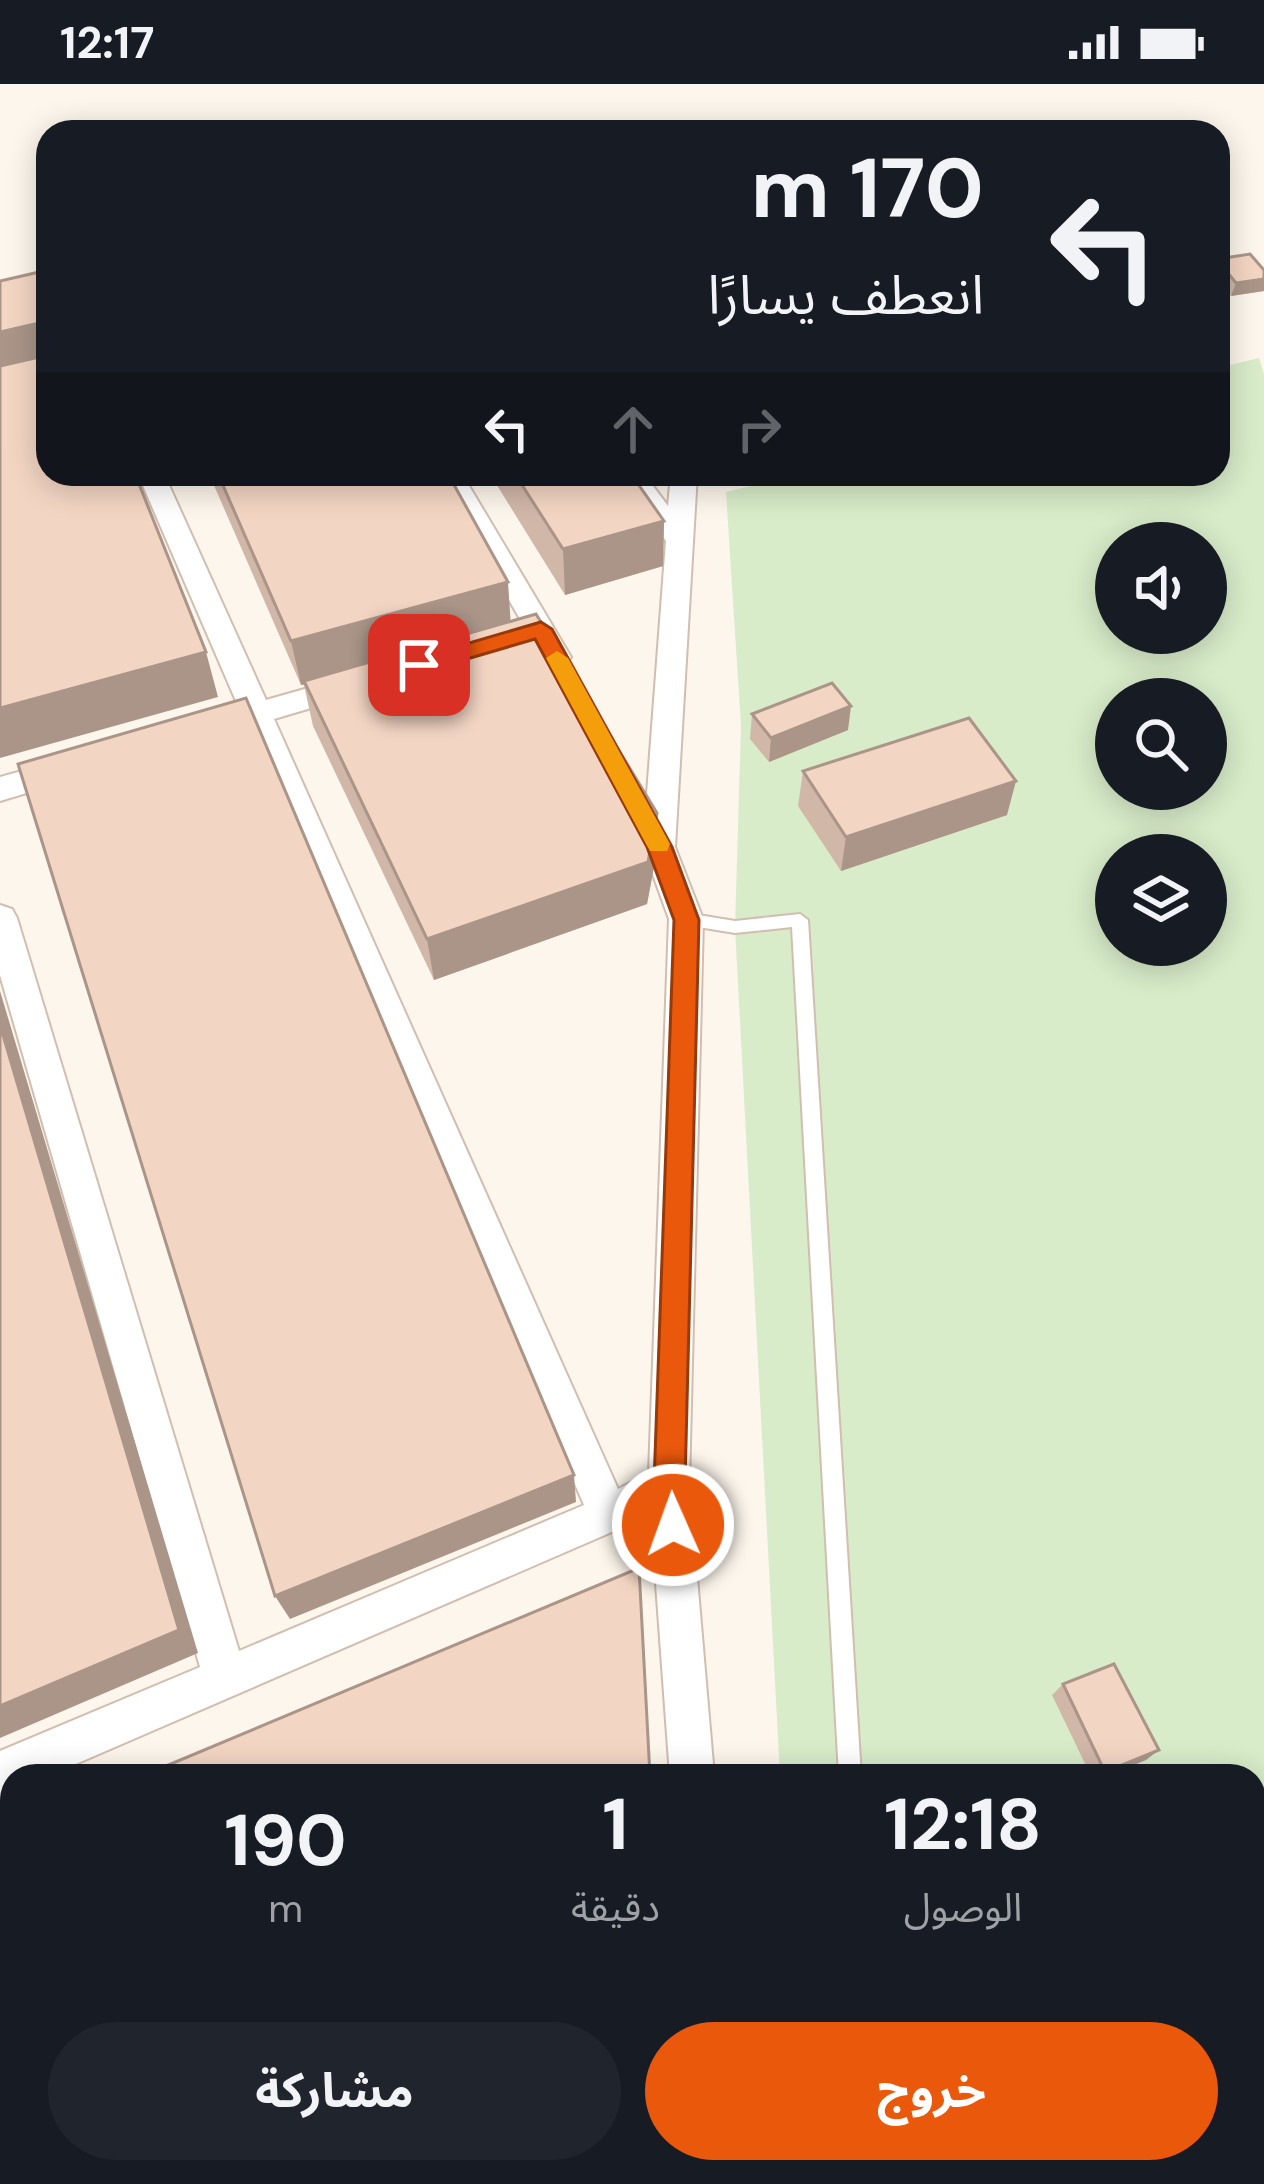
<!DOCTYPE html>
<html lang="ar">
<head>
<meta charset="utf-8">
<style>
  :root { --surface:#171b24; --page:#20242c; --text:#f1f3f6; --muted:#9ea1a6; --accent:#ea580c }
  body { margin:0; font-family:"DM Sans","Noto Sans Arabic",sans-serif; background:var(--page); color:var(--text); direction:rtl; height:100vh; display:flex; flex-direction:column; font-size:45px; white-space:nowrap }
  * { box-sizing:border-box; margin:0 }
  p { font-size:39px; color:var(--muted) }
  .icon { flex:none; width:66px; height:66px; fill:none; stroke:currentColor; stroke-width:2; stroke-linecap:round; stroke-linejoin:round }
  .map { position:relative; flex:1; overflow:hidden; direction:ltr }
  .details { position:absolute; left:0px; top:1680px; width:1266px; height:420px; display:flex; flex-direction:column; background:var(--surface); border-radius:36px 36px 0 0; box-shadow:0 6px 30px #0003; direction:rtl }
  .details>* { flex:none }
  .banner { position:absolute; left:36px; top:36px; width:1194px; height:366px; border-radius:36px; box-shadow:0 6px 30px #0003; direction:rtl; background:#171b24; color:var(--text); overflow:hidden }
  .controls { position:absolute; left:1095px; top:438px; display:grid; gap:24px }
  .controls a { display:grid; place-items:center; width:132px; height:132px; border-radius:50%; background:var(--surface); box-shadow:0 6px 30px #0003; font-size:60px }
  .pin { position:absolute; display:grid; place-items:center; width:102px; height:102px; color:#fff; margin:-51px; border-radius:24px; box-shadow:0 6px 18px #0006 }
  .me { position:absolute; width:132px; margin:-66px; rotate:358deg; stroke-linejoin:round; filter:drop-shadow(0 0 9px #0008) }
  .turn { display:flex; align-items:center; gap:42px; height:252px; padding:0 48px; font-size:54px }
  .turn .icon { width:156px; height:156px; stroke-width:2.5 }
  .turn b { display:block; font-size:84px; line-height:102px }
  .lanes { display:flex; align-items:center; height:114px; padding:0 48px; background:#0003; justify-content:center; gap:60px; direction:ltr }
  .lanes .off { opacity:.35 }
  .eta { display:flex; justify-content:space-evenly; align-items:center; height:204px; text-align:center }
  .eta b { font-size:72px; font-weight:700; line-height:84px }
  .primary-button { display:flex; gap:24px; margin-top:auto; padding:24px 48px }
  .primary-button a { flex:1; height:138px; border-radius:72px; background:var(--accent); color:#fff; font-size:48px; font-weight:700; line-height:138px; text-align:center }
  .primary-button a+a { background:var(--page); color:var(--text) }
  .status { display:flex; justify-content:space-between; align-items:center; height:84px; padding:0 60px; background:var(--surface); direction:ltr }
  .status svg { height:33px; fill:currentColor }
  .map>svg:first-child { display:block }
  .green { fill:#d8ecc9; fill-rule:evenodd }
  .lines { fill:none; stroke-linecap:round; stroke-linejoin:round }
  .lane-casing { stroke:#d1beb0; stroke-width:4 }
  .street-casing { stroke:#d1beb0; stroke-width:4 }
  .lane { fill:#fff; fill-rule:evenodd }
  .street { fill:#fff; fill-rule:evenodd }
  .wall { fill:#d1b7a8 }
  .shaded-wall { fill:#aa9588 }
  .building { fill:#f3d5c3; stroke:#aa9588; stroke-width:3 }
  .route { fill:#ea580c; stroke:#983908; stroke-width:3 }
  .slow { fill:#f59e0b }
</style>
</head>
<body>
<div class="status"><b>12:17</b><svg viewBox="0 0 49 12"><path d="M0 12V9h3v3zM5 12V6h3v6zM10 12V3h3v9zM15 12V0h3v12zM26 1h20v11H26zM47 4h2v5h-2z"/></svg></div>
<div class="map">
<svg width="1264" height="2100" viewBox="0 0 1264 2100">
  <rect width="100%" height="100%" fill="#fdf6ec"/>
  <path class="green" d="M1259,274L1264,290V2100H801L800,2088H1254V1692H780L735,843L741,642L726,408L799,390H1218V284ZM1116,459H1206V549H1116ZM1116,615H1206V705H1116ZM1116,771H1206V861H1116Z"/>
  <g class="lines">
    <g class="lane-casing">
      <path id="lane" d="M686,829L735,837L800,830L808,836L861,1692H839L792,843L735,849L680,840L678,835L680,830Z
        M857,2088H883L884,2100H858Z"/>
    </g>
    <g class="street-casing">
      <path id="street" d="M138,390H164L266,616L354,591L369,601L365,608L274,635L618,1405L649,1389L669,835L643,763L666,457L617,390H644L668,422L671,390H697L675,763L703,835L689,1400L714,1692H670L651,1431L48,1692H12V1707L0,1712V1667L200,1583L0,891V821L12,825L17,834L239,1567L584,1421L247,643L223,644L219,636L223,628L239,624Z
        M436,390H462L571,573L566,580H546Z
        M72,673L83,676L87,684L83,692L0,717V693Z
        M480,2088H567L562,2100H475Z
        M698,2088H748L749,2100H699Z"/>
    </g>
    <use href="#lane" class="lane"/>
    <use href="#street" class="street"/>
  </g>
  <path class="wall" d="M1218,175L1264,195V207L1231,212L1218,195Z
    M209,390H448L511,538L656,772L647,820L434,896L313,642L304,601H301Z
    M490,390H631L664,437L663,482L565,511Z
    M752,630L848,646L769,678L750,655Z
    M803,687L1007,731L841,787L798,722Z
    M1063,1600L1146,1676L1106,1692H1091L1052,1611Z"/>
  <path class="shaded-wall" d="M1264,195V207L1231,212L1236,199Z
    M48,237V287L0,298V248Z
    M664,437L663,482L565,511L563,465Z
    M508,498L511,543L301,601L291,557Z
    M206,568L218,613L0,674V624Z
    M851,622L848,646L769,678L771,654Z
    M1016,697L1007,731L841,787L846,753Z
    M657,729L656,772L647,820L434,896L427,855Z
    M0,907L198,1569L0,1654Z
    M574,1391L576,1418L290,1535L275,1512Z
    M1159,1666L1146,1676L1106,1692H1100L1105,1688Z
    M420,2088H428L383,2100H375Z"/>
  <path class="building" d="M1250,170L1264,186V195L1236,199L1218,177V175Z
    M48,186V237L0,248V197Z
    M48,271V390H135L206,568L0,624V282Z
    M218,390H448L508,498L291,557Z
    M515,390H631L664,437L563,465Z
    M536,530L657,729L648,778L427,855L304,597Z
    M832,599L851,622L771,654L752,630Z
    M246,614L574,1391L275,1512L18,680Z
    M969,634L1016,697L846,753L803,687Z
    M0,941L179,1546L0,1622Z
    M639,1484L650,1692H142Z
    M1114,1580L1159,1666L1105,1688L1063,1600Z
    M12,1747V2088H420L375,2100H0V1752Z"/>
  <path class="route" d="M541,538L552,545L672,763L699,836L685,1400L688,1441L684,1452L673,1456L662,1452L654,1400L674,836L647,763L535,555L419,589L408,581L411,576Z"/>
  <path class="slow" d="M557,567L568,574L670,760L667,767H650L646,760L546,574Z"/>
</svg>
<div class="controls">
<a><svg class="icon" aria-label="sound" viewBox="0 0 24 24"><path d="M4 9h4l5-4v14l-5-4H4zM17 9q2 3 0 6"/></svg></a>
<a><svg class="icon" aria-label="search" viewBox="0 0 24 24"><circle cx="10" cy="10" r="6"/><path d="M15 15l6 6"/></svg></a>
<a><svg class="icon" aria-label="layers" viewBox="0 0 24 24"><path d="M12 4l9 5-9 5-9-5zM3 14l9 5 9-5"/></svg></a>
</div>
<div class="pin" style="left:419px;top:581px;background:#d93025"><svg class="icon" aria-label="arrive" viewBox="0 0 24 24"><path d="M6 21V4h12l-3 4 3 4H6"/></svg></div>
<svg class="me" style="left:673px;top:1441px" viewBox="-20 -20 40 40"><circle r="17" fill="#ea580c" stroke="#fff" stroke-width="3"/><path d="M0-11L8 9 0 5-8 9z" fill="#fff"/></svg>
<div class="banner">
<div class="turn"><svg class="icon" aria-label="left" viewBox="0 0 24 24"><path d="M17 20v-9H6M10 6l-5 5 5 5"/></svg><div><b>170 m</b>انعطف يسارًا</div></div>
<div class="lanes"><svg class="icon" aria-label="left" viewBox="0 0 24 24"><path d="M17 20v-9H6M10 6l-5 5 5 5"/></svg><svg class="icon off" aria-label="ahead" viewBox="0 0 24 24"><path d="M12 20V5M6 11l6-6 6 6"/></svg><svg class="icon off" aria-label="right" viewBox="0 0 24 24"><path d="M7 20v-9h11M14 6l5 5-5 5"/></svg></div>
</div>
<section class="details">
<div class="eta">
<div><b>12:18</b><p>الوصول</p></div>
<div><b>1</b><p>دقيقة</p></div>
<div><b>190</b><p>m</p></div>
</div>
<div class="primary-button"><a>خروج</a><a>مشاركة</a></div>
</section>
</div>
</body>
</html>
